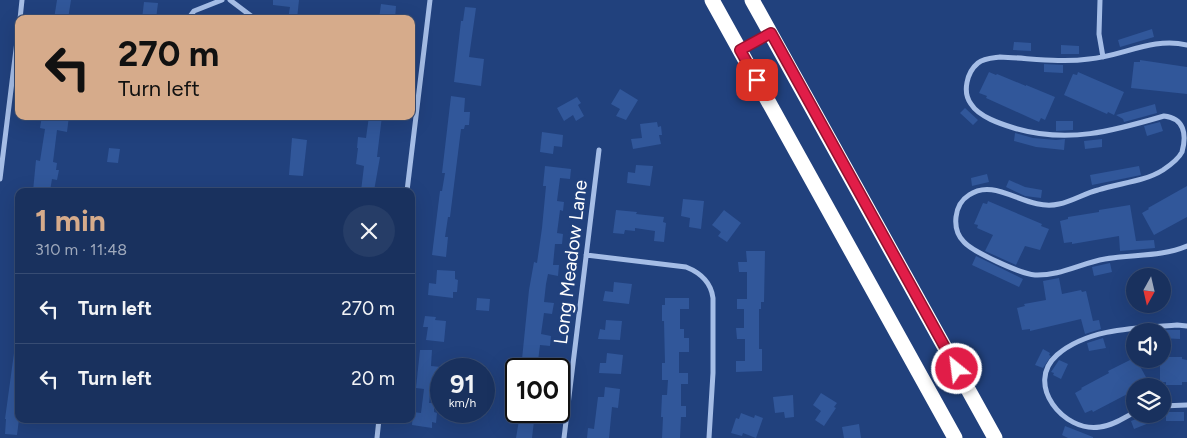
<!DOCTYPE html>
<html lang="en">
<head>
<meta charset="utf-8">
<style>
  :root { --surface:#19315e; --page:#263d67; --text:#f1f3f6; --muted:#9fa9bc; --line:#374c73; --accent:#d6ab8b }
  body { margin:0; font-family:Figtree,sans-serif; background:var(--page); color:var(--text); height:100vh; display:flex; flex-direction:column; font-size:19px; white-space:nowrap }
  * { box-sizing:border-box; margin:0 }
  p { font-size:16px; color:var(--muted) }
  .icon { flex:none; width:28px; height:28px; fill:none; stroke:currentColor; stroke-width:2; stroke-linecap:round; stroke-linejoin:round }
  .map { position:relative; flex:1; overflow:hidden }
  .drawer { position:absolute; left:15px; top:188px; width:400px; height:235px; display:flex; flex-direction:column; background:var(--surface); border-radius:10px; box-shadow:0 5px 20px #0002,0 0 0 1px var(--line) }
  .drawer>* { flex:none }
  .top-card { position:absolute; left:15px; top:15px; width:400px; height:105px; border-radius:10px; box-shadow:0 5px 20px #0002,0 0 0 1px var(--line); background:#d6ab8b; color:#111; overflow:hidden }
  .needle { width:32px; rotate:188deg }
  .controls { position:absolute; left:1126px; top:268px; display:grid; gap:10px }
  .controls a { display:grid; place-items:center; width:45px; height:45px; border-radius:50%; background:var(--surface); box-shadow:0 5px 20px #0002,0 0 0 1px var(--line); font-size:25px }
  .speed { position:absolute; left:430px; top:358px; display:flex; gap:10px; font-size:25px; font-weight:700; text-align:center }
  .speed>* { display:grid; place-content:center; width:65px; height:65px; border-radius:50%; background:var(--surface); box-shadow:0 5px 20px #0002,0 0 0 1px var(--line); line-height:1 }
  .speed small { font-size:12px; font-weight:400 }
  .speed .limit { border:2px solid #111; border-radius:8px; background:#fff; color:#111 }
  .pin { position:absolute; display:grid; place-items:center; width:42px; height:42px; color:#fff; margin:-21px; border-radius:10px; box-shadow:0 2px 8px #0006 }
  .me { position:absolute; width:55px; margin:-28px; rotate:331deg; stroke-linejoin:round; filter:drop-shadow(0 0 4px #0008) }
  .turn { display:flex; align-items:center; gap:18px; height:105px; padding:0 20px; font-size:22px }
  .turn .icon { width:65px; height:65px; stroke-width:2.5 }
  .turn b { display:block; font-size:35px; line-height:42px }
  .round { display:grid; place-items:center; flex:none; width:52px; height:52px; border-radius:26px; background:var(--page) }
  .headline { display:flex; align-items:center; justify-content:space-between; height:85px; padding:0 20px }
  h1 { font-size:30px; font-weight:700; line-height:38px; color:var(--accent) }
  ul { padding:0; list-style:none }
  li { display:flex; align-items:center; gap:15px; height:70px; padding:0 20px; border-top:1px solid var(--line) }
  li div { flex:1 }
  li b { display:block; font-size:19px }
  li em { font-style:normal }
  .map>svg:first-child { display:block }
  .building { fill:#31579a }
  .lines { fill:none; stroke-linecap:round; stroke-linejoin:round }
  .lane { stroke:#a5bde6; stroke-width:4 }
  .street { stroke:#a5bde6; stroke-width:5 }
  .highway { stroke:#fff; stroke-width:15 }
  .route-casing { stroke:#92132f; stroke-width:12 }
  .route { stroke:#e11d48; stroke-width:9 }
  .labels { text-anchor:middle; stroke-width:5; stroke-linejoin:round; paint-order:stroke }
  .street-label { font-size:19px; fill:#fff; stroke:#21417d }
</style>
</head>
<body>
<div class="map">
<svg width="1187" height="438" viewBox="0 0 1187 438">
  <rect width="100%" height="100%" fill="#21417d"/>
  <path class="building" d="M57,0H71L68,19H54Z
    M273,0H299L297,19H288L290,7L273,5Z
    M144,2L158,3L156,19H142Z
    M381,4L396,6L395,19H379Z
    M465,7L476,8L469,57L484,59L481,86L454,82L461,21H463Z
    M1152,29L1154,37L1120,47L1118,40Z
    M1014,42L1031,43V51L1013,50Z
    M1061,45L1079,46V54H1061Z
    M1140,60L1187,67V94L1131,88L1134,62H1140Z
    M1044,64L1063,65V73L1044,72Z
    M989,72L996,75L997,74L1026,86V85L1055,97L1045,120L1041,118L1039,122L986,98L987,96L979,93Z
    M1078,72L1124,92L1114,115L1108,112L1107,114L1064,95L1073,74L1077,75Z
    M620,89L638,100L626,120L616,116L620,109L611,104Z
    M451,96L465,98L464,112H470L469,125H465L464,129H461L450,217H448L445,237H448L446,257L432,255L440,191H442L445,173H442Z
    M577,97L581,103L578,105L584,116L576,121L573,115L564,121L557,108Z
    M1155,104L1157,113L1124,122L1123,119L1116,115Z
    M965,108L978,120L973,125L960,113Z
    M42,116H69L67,132L57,130L53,162L57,163L56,170H59L57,180L52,179L50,191H33L36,160L40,161L45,129L40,128Z
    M369,116H382L377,157H380L374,191H361L364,166L356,164L358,148H357L358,137L366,138Z
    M1056,121H1073V130L1056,131Z
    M657,122L658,127L661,126L662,135H659L661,144L633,149L631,139L642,138L640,124Z
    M1160,122L1163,131L1147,136L1144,126Z
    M542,132L563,135L562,147L554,146L553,154L540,152Z
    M1015,133L1033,138L1056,140L1065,139L1064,150L1036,147L1014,141Z
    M292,138L307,140L303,176L289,175Z
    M1102,139V147L1085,149L1084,141Z
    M109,148L120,149L118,163L107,162Z
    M636,165L653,166L650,186L627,183L628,172L635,173Z
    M545,166L571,169L570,179L560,178L557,201L564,202L563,211L560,210L557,233L563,234L562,244H555L553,265H559L558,276L548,274L546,284L544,302L554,303L552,314L544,313L541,334L551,336L550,346L540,345L537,369H521L529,290L534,262L537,263L542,228L546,186H543Z
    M1139,166L1141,175L1092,185L1090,175Z
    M987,174L989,182L972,186L971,178Z
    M1009,180L1025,187L1042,190L1041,198L1025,196L1006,187Z
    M1187,186V217L1154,235L1142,213L1149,209L1148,208Z
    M683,199L704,201L701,229L689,227L690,218L681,216Z
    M988,201L1042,224L1041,226L1049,229L1040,250L1025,246L1016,265L985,251L993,235L977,228L978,225L974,224L983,203L987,204Z
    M1130,205L1136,241L1154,240L1155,248L1120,251L1119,236L1072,244V242L1064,243L1060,221L1068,219V217L1099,212V210Z
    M616,210L637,212L636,214L664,217L663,222L666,223L664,242L654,241L655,231L635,228V231L625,230L624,234L613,233Z
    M724,210L741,223L727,242L718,236L721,232L712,225Z
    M746,251H765L764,302H761V309H759V349H762V371L736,372V361H745V339H737L736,328H744V309H737V299H747V272H739L738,262H747Z
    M976,256L1023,279L1019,287L972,265Z
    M1110,263L1112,272L1094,276L1092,267Z
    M437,270L455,271V279L458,280L457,292H453V298L428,295L429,283L436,284Z
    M1059,278L1062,294L1081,290L1082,292L1086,291L1093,321L1099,320L1101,329L1085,334L1081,319L1030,331V329L1022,330L1017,308L1025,306L1024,304L1046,300L1043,281Z
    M614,282L632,284L629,304L603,301L605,291L613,292Z
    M477,298L490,299L489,311L476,310Z
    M665,298H689V309H680V329H684V338H689V352H679V373H688V384H681V406H686V417H681L680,438H662L663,417H661L662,395H667L668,380H662V363H665L664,321H662V305H665Z
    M425,316L436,317L435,320L446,321L444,342L426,340L428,327H423Z
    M606,320L622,321L620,340L598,339L600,329L605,330Z
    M1162,330H1180V339L1162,338Z
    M1103,338L1106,348L1089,351L1087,343Z
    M1043,349L1050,353L1049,355L1051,356L1043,368L1035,365Z
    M420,350H432L431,366L441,367L439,378H432L429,403H434V412L437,413L436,423L432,422V428L412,425L413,412L421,413L424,389L416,388Z
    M14,353H19V419L17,435L5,434L6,419H5Z
    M607,353L623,355L621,374L599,373L600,363H606Z
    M1166,357H1182V359L1187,360V382H1182V385H1166V382H1160V359H1166Z
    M1132,359L1133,361L1136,359L1147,379L1143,381L1145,384L1135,386V390L1093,412L1092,410L1085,413L1075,393L1082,389L1081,388L1109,373L1108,371Z
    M1059,360L1068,364L1061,379L1053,375L1054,373L1051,372Z
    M605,387L620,389L618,408L612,407L609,438H587L588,428L594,429L598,397H604Z
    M821,393L837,403L834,407L836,408L824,426L815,420L821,411L813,405Z
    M793,395L794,417L785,418L784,412L775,413L773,397Z
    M1166,412H1184V421H1166Z
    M741,413L754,418L755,415L763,418L756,438L743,433L742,436L731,433L736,418L739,419Z
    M1146,415L1149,423L1134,429L1131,421Z
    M519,420L534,421L532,438H516Z
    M859,424L861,438H844L842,427Z
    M1065,426L1093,437V438H1068L1062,435Z"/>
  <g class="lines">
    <path class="lane" d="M742,49L766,35"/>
    <path class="street" d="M230,0L255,19
      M1100,0L1099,34L1103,57
      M20,19L22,0
      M188,19L194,11L222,0
      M1187,45C1152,37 1123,56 1089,59C1060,63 1029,58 1000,57C993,58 984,58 978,63C967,72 962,92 971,104C979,117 1001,124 1014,128C1068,144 1113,131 1164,116C1184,118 1187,134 1182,152C1179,158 1169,166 1163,170C1144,182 1119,183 1098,190C1085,193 1073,201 1059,204C1026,212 996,176 969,195C961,200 957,208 956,217C955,226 957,235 964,242C973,252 1021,274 1035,275C1060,276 1081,263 1105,259C1133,254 1161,257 1187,246
      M0,179L19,25
      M407,191L430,0
      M586,255L686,267C701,273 711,282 713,298V373L709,438
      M1162,406L1187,405
      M1135,412C1124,418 1112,426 1100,427C1064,433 1024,384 1057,355C1088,328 1137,328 1177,325L1187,326
      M377,438L379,419
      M564,438L599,150"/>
    <path class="highway" d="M712,0L955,438
      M752,0L995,438"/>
  </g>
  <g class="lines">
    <g class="route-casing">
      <path id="route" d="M757,80L740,50L771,33L957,369"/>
    </g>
    <use href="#route" class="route"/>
  </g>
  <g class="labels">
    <g class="street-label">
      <text transform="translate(570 262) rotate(-83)" y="7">Long Meadow Lane</text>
    </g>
  </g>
</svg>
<div class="controls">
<a><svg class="needle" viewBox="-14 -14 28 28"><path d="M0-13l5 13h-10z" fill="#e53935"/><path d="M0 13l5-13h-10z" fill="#9fa9bc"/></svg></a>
<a><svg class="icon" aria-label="sound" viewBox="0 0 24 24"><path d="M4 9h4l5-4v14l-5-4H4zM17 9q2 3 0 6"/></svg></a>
<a><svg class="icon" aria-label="layers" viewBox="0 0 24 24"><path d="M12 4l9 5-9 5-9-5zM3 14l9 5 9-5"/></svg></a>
</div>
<div class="speed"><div>91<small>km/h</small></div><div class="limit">100</div></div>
<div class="pin" style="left:757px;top:80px;background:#d93025"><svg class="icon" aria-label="arrive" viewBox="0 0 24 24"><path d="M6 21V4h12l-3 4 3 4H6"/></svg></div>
<svg class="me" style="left:957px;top:369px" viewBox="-20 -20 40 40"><circle r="17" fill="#e11d48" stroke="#fff" stroke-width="3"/><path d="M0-11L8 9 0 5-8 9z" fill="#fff"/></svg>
<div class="top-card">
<div class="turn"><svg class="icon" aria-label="left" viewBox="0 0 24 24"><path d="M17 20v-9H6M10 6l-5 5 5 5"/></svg><div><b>270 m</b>Turn left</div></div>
</div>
<section class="drawer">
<div class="headline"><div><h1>1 min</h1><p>310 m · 11:48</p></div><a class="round"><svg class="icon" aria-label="close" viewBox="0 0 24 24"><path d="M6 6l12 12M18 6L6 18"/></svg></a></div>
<ul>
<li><svg class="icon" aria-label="left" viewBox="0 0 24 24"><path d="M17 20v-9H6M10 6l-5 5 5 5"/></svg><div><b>Turn left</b></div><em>270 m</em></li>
<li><svg class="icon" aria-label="left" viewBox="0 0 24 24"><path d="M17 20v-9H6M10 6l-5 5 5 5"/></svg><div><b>Turn left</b></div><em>20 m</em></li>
</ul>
</section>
</div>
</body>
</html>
